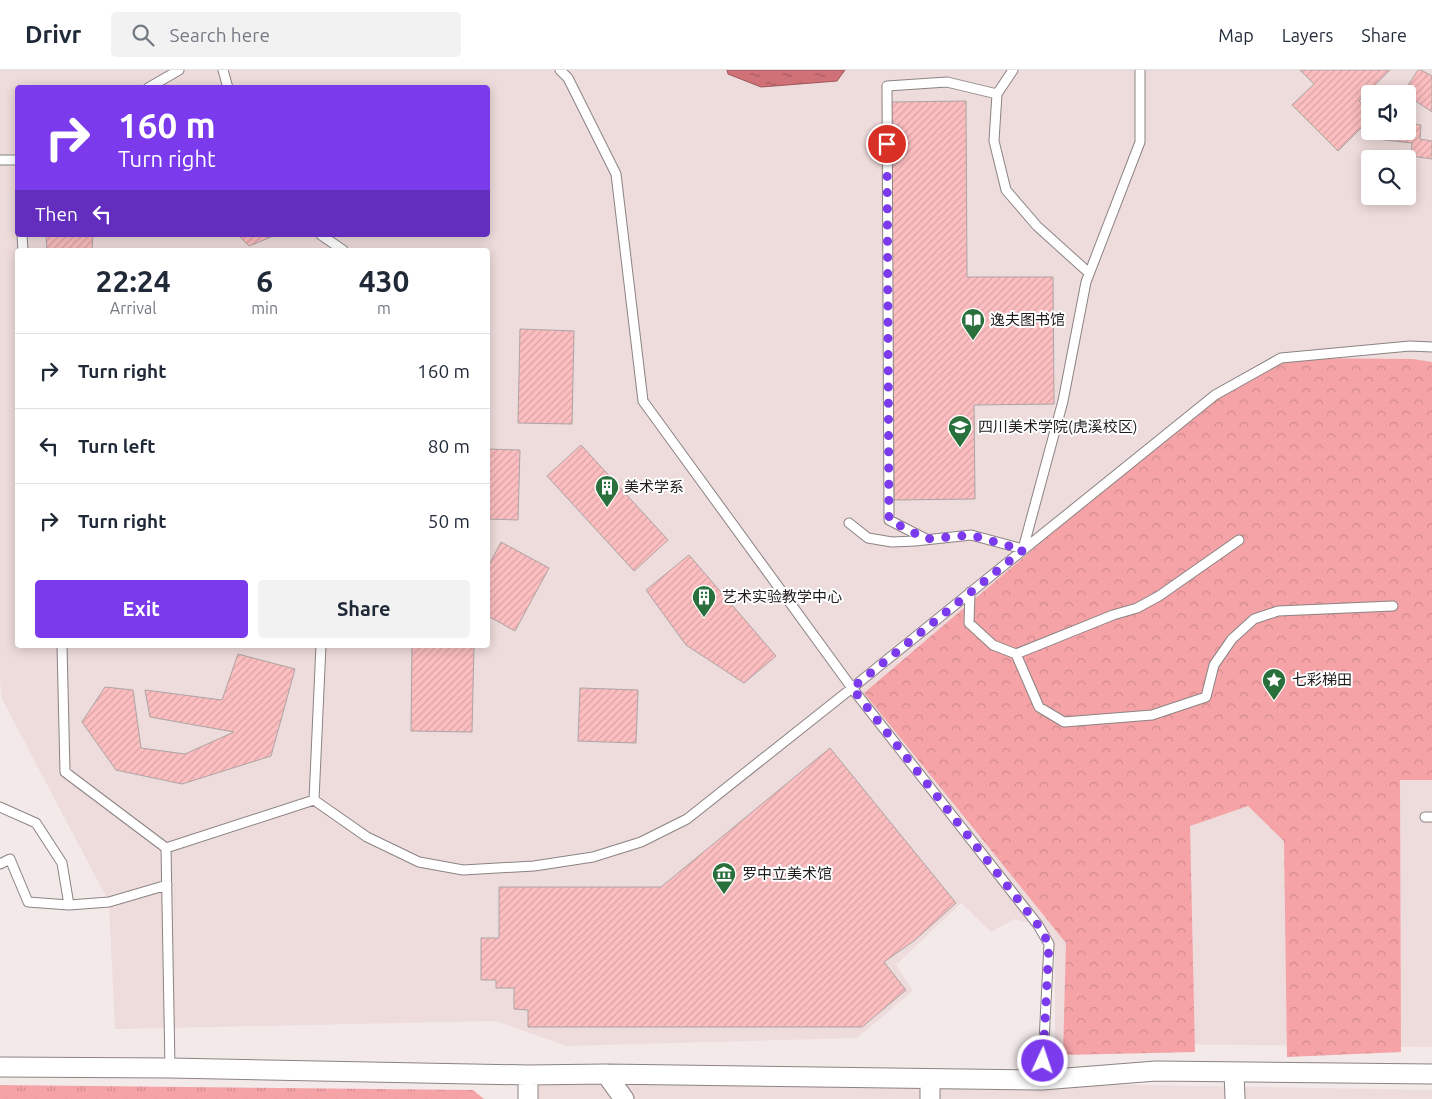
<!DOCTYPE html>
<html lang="en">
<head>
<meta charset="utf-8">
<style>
  :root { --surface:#fff; --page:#f2f2f3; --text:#1f2937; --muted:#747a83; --line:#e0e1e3; --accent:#7c3aed }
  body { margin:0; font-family:Ubuntu,"Noto Sans SC",sans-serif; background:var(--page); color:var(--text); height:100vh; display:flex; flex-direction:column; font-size:19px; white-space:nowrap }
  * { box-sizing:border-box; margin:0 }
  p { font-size:16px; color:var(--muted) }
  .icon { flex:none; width:28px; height:28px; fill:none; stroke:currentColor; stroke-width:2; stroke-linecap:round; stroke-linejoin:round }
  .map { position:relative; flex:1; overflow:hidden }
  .details { position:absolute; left:15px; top:178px; width:475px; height:400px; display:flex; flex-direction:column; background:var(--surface); border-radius:5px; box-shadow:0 2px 12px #0003 }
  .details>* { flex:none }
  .banner { position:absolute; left:15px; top:15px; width:475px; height:152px; border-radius:5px; box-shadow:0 2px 12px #0003; background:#7c3aed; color:#fff; overflow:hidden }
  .tools { position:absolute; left:1361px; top:15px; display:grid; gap:10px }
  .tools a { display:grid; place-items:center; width:55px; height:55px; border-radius:5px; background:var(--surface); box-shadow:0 2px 12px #0003; font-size:25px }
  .pin { position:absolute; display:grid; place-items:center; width:42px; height:42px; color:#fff; margin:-21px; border:2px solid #fff; border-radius:50%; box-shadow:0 1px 5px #0007 }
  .me { position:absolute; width:55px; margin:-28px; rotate:3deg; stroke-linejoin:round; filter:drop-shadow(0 0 4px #0008) }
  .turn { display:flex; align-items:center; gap:18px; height:105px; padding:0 20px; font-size:22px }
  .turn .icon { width:65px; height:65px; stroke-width:2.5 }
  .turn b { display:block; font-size:35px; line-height:42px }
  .then { display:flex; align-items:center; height:48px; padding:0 20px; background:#0003; gap:10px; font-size:19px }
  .eta { display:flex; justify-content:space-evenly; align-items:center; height:85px; text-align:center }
  .eta b { font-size:30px; font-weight:700; line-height:35px }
  .button { display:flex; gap:10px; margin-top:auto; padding:10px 20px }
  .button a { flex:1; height:58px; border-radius:5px; background:var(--accent); color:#fff; font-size:20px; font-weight:700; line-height:58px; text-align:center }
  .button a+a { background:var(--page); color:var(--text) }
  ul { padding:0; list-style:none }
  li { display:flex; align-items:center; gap:15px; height:75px; padding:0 20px; border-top:1px solid var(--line) }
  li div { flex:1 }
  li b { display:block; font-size:19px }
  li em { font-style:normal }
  header { display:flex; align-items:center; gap:30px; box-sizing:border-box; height:70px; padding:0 25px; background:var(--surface); border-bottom:1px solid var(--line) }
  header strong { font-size:24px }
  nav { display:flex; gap:28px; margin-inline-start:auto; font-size:18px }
  .search { width:350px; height:45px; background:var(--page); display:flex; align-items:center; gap:12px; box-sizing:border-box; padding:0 18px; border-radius:5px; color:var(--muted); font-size:19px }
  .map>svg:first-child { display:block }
  .built { fill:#eedbdb; fill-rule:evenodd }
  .grass { fill:url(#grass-tufts) }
  .forest { fill:url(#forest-crowns) }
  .water { fill:url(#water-ripples); stroke:#9b575c }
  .building { fill:url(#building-hatch); stroke:#ada4a4 }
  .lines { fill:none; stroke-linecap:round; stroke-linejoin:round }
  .lane-casing { stroke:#8c8383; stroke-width:11 }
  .street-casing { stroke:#8c8383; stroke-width:21 }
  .lane { stroke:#fff; stroke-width:9 }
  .street { stroke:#fff; stroke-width:19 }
  .route { stroke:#7c3aed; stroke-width:9; stroke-dasharray:0 16.2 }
  .labels { text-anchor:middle; stroke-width:4; stroke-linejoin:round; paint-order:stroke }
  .poi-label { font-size:15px; fill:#201c1c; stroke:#fff; text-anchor:start }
</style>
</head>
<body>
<header>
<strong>Drivr</strong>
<div class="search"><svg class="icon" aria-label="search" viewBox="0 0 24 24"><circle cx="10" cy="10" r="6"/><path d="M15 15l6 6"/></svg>Search here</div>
<nav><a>Map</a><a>Layers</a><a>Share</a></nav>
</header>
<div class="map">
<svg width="1432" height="1029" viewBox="0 0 1432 1029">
  <defs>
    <pattern id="grass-tufts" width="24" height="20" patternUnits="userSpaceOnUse" patternTransform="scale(1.25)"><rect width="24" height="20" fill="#f5a3a7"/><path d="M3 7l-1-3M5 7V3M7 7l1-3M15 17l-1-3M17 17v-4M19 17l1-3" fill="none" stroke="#d28c8f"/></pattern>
    <pattern id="forest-crowns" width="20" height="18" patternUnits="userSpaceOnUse" patternTransform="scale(1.25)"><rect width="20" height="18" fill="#f5a3a7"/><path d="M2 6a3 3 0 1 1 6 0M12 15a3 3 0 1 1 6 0" fill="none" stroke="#d28c8f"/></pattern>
    <pattern id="water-ripples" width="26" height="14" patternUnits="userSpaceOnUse" patternTransform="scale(1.25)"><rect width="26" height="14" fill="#d07077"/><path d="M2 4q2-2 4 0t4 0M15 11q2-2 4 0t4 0" fill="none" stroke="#a85b61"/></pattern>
    <pattern id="building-hatch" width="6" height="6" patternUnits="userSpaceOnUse" patternTransform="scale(1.25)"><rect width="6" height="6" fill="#fcbec0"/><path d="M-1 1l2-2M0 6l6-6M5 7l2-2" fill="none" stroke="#d8a3a4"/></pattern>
  </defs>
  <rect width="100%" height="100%" fill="#f3e9e9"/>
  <path class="built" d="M0,0H1432V977L1055,973V885L1038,855L1014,849L991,862L961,833L896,895L913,921L857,968L566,976L496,951L115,959L109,832L2,629L0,611ZM18,18H488V165H18ZM1370,24H1408V61H1370ZM1370,89H1408V126H1370ZM18,180H488V575H18Z
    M528,1005L1432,1020V1029H528Z"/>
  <path class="grass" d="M0,1015L473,1020L484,1029H0Z"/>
  <path class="forest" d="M1281,288L1413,289L1432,292V710H1400L1401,982L1287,987L1284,771L1248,736L1190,756L1195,982L1063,985L1066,873L864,623L1205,333Z"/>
  <path class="water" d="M727,0H845L837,11L761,17L728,4Z"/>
  <path class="building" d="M1300,0H1390L1359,31L1370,42V49L1338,81L1292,35L1314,14Z
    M1418,0H1421L1432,6V42L1408,26V24L1403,23Z
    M966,31L967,207H1053L1054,334L974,335L975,429L894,430L891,32Z
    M1408,53L1421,55L1420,69L1432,71V89L1411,86L1412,73L1376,69L1378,61H1408Z
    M46,165H93L92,180H47Z
    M238,165H276L249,176Z
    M520,259L574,261L572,354L518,353Z
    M581,375L668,470L634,501L547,406Z
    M488,379L520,380L518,450L488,449Z
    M501,472L549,498L515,561L488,546V497Z
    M689,485L776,586L744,613L686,575L646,520Z
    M412,575L474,576L472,662L411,661Z
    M238,584L295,599L271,686L182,714L116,700L82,652L105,617L133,620L141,678L185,684L234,662L150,647L145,620L222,630Z
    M580,618L638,620L636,673L578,671Z
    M830,678L956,833L915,870L884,892L906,920L862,957H528V940L514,939V918H496V910H481V868H499V817H661Z"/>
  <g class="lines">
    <g class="lane-casing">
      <path id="lane" d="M223,0L228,18
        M560,0L568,8L616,104L643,331L852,618L1038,855L1049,874L1042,1010
        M1013,0L997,24L994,71L1006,120L1037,156L1089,203
        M148,18L179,0
        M0,90H18
        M22,165L23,180
        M321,165L343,180
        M849,453L868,468L892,472L915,471L971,465L1023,479L1063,331L1086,212L1140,72V0
        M926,469L889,450L887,16L947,12L997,24
        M970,522L969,553L993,575L1016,584L1039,637L1064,652L1152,645L1206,627L1214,595L1232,569L1254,549L1278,541L1393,536
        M62,575L65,702L166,778
        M1016,584L1113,545L1137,538L1159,526L1239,470
        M314,730L321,575
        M0,737L36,753L62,793L69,835L109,832L167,815
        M1425,747H1432
        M0,794L10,789L28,832L69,835
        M170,998L166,778L314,730L367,767L419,792L463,800L534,796L593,787L641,772L687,749L852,618L1215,325L1281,288L1410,276L1432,277"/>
    </g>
    <g class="street-casing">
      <path id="street" d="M0,997L170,998L528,1005L606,1004L1042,1010L1156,1001L1432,1004
        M1234,1002L1235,1029
        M606,1004L624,1029
        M528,1005V1029
        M930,1029V1009"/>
    </g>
    <use href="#lane" class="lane"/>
    <use href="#street" class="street"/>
  </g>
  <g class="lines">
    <path class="route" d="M887,74L889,450L926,469L971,465L1023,480L852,618L1038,855L1049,874L1043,991"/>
  </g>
  <defs>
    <g id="library-pin" transform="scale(1.25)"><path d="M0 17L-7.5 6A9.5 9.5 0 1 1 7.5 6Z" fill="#29703c" stroke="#fff"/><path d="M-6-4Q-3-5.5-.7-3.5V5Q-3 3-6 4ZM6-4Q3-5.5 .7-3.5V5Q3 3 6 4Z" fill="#fff"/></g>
    <g id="university-pin" transform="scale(1.25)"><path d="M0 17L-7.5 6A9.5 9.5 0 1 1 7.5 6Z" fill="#29703c" stroke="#fff"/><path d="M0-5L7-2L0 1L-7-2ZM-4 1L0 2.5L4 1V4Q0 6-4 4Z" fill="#fff"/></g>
    <g id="building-pin" transform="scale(1.25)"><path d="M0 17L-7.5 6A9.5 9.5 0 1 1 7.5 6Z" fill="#29703c" stroke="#fff"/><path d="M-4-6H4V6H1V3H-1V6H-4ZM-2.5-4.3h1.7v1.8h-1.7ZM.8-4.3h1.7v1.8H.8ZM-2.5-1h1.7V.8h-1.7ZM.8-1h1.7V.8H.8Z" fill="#fff"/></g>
    <g id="sight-pin" transform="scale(1.25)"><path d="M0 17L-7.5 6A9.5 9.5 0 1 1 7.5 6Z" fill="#29703c" stroke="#fff"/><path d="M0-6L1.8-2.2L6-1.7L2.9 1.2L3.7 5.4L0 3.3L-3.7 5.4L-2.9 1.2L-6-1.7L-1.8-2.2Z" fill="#fff"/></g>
    <g id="museum-pin" transform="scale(1.25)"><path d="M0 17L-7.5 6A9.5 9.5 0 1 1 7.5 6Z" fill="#29703c" stroke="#fff"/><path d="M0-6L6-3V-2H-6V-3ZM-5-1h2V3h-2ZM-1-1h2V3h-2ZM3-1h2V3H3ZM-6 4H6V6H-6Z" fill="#fff"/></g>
  </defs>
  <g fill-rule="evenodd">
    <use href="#library-pin" x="973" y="250"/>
    <use href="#university-pin" x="960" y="357"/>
    <use href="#building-pin" x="607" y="417"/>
    <use href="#building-pin" x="704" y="527"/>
    <use href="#sight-pin" x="1274" y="610"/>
    <use href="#museum-pin" x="724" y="804"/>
  </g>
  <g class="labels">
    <g class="poi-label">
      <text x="990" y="255">逸夫图书馆</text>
      <text x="978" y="362">四川美术学院(虎溪校区)</text>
      <text x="624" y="422">美术学系</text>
      <text x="722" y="532">艺术实验教学中心</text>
      <text x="1292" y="615">七彩梯田</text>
      <text x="742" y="809">罗中立美术馆</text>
    </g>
  </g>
</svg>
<div class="tools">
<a><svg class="icon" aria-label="sound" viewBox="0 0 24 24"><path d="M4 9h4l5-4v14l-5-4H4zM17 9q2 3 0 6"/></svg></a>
<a><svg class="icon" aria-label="search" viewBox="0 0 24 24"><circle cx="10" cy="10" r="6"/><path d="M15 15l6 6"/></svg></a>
</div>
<div class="pin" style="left:887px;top:74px;background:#d93025"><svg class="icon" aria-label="arrive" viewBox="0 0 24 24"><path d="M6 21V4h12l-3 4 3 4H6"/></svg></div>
<svg class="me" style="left:1043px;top:991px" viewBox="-20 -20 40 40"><circle r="17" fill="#7c3aed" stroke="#fff" stroke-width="3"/><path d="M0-11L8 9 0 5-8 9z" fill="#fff"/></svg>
<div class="banner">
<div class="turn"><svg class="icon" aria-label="right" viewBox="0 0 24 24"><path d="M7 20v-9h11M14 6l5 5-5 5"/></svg><div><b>160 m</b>Turn right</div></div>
<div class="then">Then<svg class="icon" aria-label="left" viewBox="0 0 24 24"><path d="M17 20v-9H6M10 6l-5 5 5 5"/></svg></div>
</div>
<section class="details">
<div class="eta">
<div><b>22:24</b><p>Arrival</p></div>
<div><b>6</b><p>min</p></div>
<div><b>430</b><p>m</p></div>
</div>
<ul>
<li><svg class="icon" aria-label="right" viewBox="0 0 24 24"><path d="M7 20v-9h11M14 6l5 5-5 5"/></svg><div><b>Turn right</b></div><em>160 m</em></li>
<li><svg class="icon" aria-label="left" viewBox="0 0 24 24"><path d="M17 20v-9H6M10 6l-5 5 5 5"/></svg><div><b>Turn left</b></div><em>80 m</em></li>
<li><svg class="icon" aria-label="right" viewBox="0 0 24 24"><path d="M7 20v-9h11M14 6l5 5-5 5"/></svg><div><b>Turn right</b></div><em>50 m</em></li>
</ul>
<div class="button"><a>Exit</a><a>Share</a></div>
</section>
</div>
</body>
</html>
